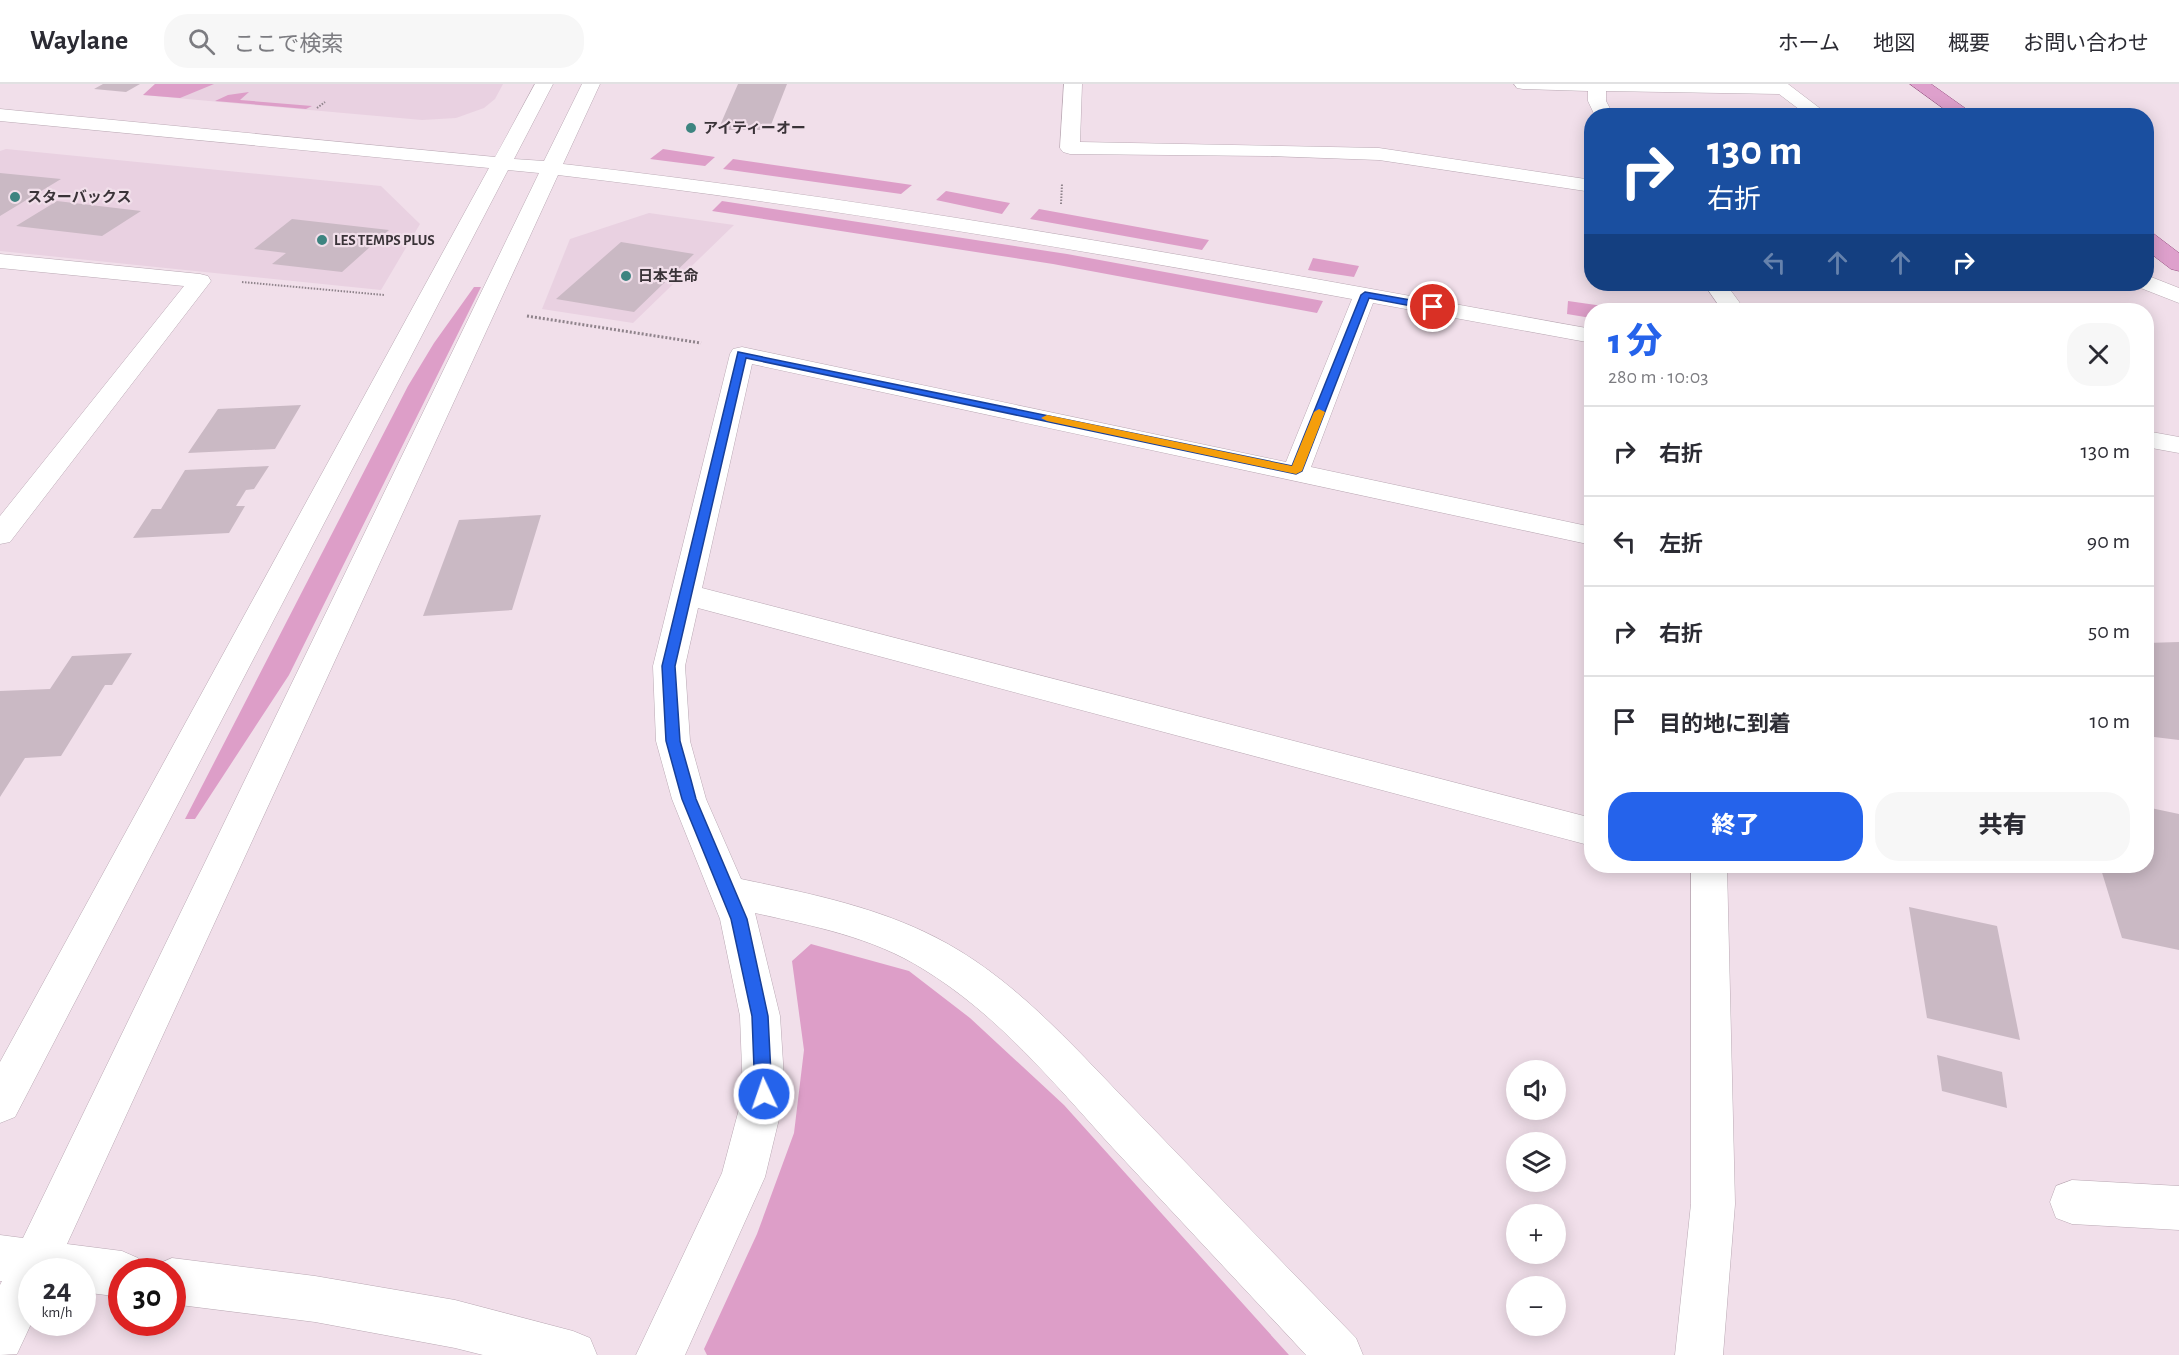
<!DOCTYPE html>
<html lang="ja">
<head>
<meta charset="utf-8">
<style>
  :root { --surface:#fff; --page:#f7f7f7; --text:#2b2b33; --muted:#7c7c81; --line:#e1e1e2; --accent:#2563eb }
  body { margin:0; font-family:"Alegreya Sans","Noto Sans JP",sans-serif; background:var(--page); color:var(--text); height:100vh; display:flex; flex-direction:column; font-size:22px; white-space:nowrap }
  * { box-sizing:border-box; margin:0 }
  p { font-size:20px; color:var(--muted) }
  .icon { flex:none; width:33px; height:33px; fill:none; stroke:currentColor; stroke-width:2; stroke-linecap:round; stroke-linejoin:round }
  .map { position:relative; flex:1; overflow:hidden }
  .sheet { position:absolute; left:1584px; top:219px; width:570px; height:570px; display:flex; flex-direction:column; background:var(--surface); border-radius:24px; box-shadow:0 3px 15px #0003 }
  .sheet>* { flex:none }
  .hud { position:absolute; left:1584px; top:24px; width:570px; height:183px; border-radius:24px; box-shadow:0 3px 15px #0003; background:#1a4fa0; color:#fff; overflow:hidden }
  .fabs { position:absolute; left:1506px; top:976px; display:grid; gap:12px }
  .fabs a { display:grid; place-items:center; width:60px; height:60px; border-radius:50%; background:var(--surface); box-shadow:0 3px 15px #0003; font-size:30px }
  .speed { position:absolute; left:18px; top:1174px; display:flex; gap:12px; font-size:30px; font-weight:700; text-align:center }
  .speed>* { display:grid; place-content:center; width:78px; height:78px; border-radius:50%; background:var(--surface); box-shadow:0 3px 15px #0003; line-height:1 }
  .speed small { font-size:15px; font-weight:400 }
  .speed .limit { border:9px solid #d22; background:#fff; color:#111 }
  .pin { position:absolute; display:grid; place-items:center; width:51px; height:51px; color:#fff; margin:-26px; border:3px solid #fff; border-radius:50%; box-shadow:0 2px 6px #0007 }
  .me { position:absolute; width:66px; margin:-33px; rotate:357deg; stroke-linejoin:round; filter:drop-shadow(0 0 4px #0008) }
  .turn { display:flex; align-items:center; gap:21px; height:126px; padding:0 24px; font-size:27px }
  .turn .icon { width:78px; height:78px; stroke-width:2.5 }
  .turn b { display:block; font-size:42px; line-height:51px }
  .lanes { display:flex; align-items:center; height:57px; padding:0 24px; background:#0003; justify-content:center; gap:30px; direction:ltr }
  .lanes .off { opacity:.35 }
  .round { display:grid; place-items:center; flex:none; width:63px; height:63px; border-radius:24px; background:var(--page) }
  .summary { display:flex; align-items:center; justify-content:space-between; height:102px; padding:0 24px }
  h1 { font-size:36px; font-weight:800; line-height:45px; color:var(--accent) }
  .action { display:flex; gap:12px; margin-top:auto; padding:12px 24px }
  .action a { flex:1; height:69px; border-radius:24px; background:var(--accent); color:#fff; font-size:24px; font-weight:800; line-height:69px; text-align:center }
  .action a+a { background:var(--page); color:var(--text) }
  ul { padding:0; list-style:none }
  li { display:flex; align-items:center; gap:18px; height:90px; padding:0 24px; border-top:2px solid var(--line) }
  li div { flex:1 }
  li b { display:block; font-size:22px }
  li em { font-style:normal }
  header { display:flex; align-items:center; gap:36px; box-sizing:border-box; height:84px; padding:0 30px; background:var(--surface); border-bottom:2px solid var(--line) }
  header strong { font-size:28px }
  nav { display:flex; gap:33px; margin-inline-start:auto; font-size:21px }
  .search { width:420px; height:54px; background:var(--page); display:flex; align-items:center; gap:15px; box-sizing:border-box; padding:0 21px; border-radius:24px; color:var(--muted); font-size:22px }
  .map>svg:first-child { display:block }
  .built { fill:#e9d1e1 }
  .green { fill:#dd9ec8 }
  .building { fill:#cab9c4 }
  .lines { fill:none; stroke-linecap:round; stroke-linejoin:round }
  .minor-casing { stroke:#baa9b4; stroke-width:1 }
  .major-casing { stroke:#965182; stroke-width:1 }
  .path-far1 { stroke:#8f838b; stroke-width:2; stroke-dasharray:1.5 1.5; stroke-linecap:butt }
  .path { stroke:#8f838b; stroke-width:3; stroke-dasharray:2 2; stroke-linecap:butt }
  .minor { fill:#fff; fill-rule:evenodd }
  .major { fill:#dea0cc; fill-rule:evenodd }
  .route { fill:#2563eb; stroke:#184099; stroke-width:1.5 }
  .slow { fill:#f59e0b }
  .poi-dot { fill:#3d8480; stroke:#f1dfea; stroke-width:2 }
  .labels { text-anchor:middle; stroke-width:4.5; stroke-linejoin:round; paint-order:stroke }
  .far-poi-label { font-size:15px; font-weight:bold; fill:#3a3338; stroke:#f1dfea; text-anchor:start }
</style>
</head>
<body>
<header>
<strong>Waylane</strong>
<div class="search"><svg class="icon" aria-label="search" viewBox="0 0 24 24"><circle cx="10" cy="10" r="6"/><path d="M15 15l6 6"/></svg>ここで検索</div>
<nav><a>ホーム</a><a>地図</a><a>概要</a><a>お問い合わせ</a></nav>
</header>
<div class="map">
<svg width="2179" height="1271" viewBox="0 0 2179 1271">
  <rect width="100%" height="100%" fill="#f1dfea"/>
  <path class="built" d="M155,0H503L495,15L484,24L456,34L422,36L143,11Z
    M6,65L381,102L420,140L381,206L0,167V67Z
    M649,129L734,141L633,239L542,225L570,155Z"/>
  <path class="green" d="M155,0H214L180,14L143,11Z
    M249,8L240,16L312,22L306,25L215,17L228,11Z
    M663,65L715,73L705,82L650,75Z
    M733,75L912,101L901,110L723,85Z
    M946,107L1010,119L1002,130L936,116Z
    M722,117L1067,170L1323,217L1317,229L1053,180L712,127Z
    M1039,125L1209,156L1202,166L1030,135Z
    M1313,174L1359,182L1354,193L1308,186Z
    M474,203H481L289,591L195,735H185L408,302L434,259Z
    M1568,217L1631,226H1592L1591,234L1567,230Z
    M811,860L909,887L970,934L1064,1021L1289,1271H707L704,1265L757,1150L794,1049L804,966L792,877Z"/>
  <path class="building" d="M103,0H140L126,8L94,5Z
    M738,0H787L769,46H718Z
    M0,89L61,95L0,132Z
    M57,117L141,127L102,152L16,142Z
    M292,135L389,146L342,188L272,180L286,169L254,165Z
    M621,158L694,170L634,228L556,215Z
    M301,321L275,365L188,369L218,325Z
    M269,382L254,405L246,406L236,422H245L229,449L133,454L152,425H161L185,386Z
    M541,431L512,526L423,532L459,436Z
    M2179,558V656L2146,652V559Z
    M132,569L112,601H105L61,672L25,674L0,713V607L50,605L72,572Z
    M2146,723L2179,730V866L2122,854L2100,782H2146Z
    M1909,823L1997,842L2020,956L1927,934Z
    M1937,971L2002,988L2007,1024L1942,1007Z"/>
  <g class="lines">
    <g class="minor-casing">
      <path id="minor" d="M535,0H553L514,75L544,77L582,0H600L563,80C909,119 1250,183 1592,245V259L1373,219L1311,383L1592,443V461L752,280L702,504L1592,734V762L698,524L685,582L690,657L706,715L741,795C812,810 884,824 948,860C1023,902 1081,971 1141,1032C1212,1106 1284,1180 1356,1254L1363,1271H1306C1241,1201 1176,1132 1111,1062C1053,998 997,930 923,885C872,853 813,842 755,829L780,932L785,1010L765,1093L685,1271H636L722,1089L743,1010L740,932L720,835L672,715L656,657L653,582L730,270L733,265L742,263L1286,378L1352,215C1088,167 824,122 558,91L67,1160L122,1167L138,1174L144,1188H122V1213L82,1208V1188H32V1238L17,1270L0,1271V1201L2,1197H0V1151L23,1154L539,89L508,86L15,1033L0,1039V978L489,84L0,37V25L495,73Z
        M1064,0H1082L1080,58L1379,64L1592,96V108L1379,76L1267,72L1070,70L1063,68L1060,64Z
        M1514,0H1788L1830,32H1808L1779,10L1606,7V17L1614,32H1595L1588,17V7L1523,5L1517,4Z
        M0,170L200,190L208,192L211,197L10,458L0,460V432L184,202L0,184Z
        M2146,191L2179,204V219L2138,203L2136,200H2146Z
        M1704,200H1726L1745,226H1722Z
        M2146,347L2179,353V369L2146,363Z
        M1691,782H1727L1735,1120L1723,1271H1675L1691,1120Z
        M2072,1096L2179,1102V1146L2072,1140L2056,1134L2050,1118L2056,1102Z
        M172,1174L315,1192L455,1216L573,1247L590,1254L597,1271H483L455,1264L315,1238L172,1220V1188H153L156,1181Z"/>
    </g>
    <g class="major-casing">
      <path id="major" d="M1910,0H1931L1976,32H1954Z
        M2146,149L2154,150L2179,169V187L2171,185L2146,166Z"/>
    </g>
    <path class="path-far1" d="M317,24L325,18
      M1061,120L1062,100
      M242,198L384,211"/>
    <path class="path" d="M527,232L701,259"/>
    <use href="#minor" class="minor"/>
    <use href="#major" class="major"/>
  </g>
  <path class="route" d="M1365,208L1433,220L1438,223L1433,226L1369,214L1302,387L1296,390L746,274L675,582L680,657L691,696L696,715L747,835L768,932L772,1010L770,1016L764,1018L758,1016L755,1010L752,932L731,835L682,715L666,657L662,582L738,268L1292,382L1361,211Z"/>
  <path class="slow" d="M1319,325L1325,328L1302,387L1296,390L1047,337L1041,334L1047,331L1292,382L1314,328Z"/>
  <g class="poi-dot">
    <circle cx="691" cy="44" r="6"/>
    <circle cx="15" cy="113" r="6"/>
    <circle cx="322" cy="156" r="6"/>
    <circle cx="626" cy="192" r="6"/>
  </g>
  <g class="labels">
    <g class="far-poi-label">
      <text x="703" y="49">アイティーオー</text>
      <text x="27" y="118">スターバックス</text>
      <text x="334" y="161">LES TEMPS PLUS</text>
      <text x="638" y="197">日本生命</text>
    </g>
  </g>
</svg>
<div class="fabs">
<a><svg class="icon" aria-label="sound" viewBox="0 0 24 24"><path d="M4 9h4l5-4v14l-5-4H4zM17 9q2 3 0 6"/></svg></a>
<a><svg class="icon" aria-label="layers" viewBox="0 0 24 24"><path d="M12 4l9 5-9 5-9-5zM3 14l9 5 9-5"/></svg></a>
<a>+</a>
<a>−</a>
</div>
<div class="speed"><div>24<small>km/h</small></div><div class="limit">30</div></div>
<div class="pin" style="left:1433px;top:223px;background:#d93025"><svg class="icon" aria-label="arrive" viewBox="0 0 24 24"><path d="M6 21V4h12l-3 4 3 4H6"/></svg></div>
<svg class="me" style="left:764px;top:1010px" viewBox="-20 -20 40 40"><circle r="17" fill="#2563eb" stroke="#fff" stroke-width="3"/><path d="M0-11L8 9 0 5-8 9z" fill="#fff"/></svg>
<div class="hud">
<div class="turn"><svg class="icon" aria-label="right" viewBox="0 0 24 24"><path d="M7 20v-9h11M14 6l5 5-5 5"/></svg><div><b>130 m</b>右折</div></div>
<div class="lanes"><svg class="icon off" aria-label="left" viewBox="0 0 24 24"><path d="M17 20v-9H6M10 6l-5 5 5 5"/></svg><svg class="icon off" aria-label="ahead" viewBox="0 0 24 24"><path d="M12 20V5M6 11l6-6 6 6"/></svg><svg class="icon off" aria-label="ahead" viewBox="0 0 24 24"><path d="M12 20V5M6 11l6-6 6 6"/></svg><svg class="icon" aria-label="right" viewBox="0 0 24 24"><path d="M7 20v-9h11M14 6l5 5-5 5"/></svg></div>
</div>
<section class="sheet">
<div class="summary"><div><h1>1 分</h1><p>280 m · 10:03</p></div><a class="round"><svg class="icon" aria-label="close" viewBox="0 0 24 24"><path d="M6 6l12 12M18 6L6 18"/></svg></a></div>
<ul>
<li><svg class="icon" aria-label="right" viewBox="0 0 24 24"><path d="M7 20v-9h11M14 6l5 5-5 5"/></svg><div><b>右折</b></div><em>130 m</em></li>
<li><svg class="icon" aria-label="left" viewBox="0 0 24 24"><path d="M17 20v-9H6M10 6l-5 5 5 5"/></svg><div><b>左折</b></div><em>90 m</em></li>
<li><svg class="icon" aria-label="right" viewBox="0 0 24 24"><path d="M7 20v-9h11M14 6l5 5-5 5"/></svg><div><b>右折</b></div><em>50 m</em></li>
<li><svg class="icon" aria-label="arrive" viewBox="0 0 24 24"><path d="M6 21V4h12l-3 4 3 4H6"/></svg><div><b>目的地に到着</b></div><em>10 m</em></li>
</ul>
<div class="action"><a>終了</a><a>共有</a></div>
</section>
</div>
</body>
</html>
